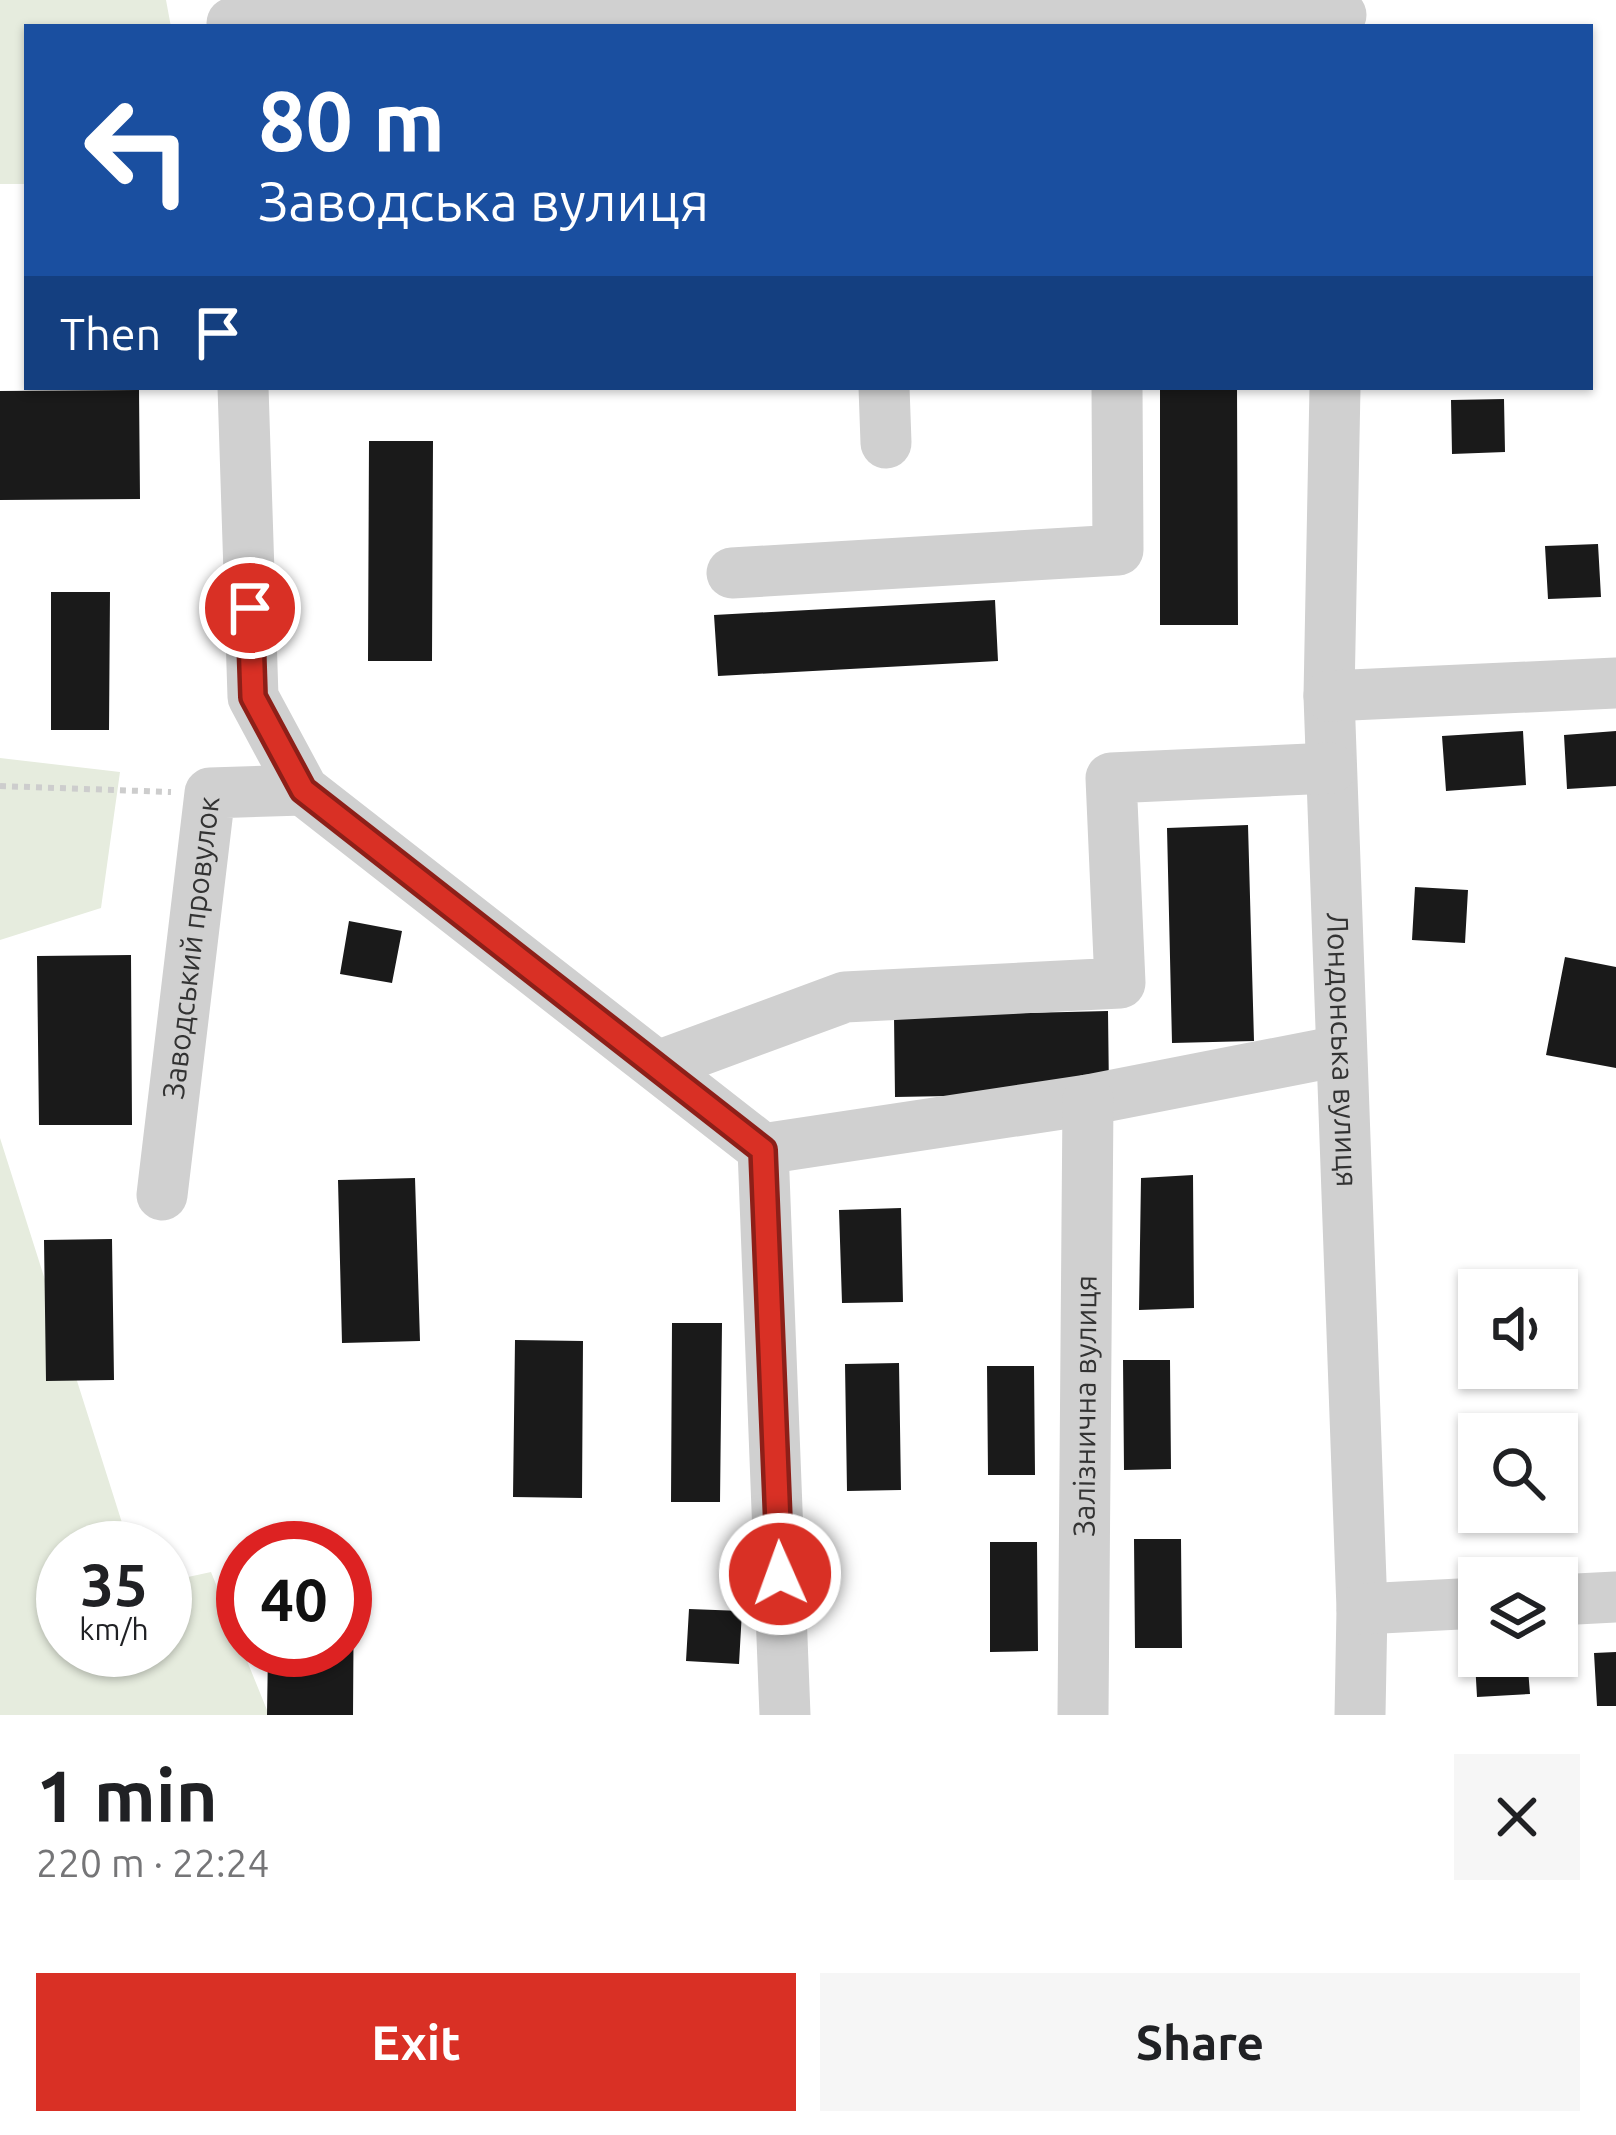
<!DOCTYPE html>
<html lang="en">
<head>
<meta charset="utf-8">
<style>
  :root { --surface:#fff; --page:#f6f6f6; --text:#202124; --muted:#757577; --accent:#d93025 }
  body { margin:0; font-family:Ubuntu,sans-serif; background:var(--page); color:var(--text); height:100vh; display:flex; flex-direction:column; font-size:45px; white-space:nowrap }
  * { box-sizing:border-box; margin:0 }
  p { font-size:39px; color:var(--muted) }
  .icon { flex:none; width:66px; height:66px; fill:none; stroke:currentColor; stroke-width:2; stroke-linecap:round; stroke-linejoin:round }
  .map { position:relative; height:1715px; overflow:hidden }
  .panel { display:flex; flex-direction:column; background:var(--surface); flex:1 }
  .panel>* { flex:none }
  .top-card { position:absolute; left:24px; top:24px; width:1569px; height:366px; border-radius:0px; box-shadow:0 3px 9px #0004; background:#1a4fa0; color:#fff; overflow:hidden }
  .tools { position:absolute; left:1458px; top:1269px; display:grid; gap:24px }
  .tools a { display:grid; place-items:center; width:120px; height:120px; border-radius:0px; background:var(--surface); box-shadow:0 3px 9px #0004; font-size:60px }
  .speed { position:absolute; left:36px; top:1521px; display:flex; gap:24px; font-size:60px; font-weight:700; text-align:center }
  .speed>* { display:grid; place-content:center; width:156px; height:156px; border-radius:50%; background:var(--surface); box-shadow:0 3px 9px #0004; line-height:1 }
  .speed small { font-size:30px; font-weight:400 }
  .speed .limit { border:18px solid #d22; background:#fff; color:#111 }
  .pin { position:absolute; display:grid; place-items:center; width:102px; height:102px; color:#fff; margin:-51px; border:6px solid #fff; border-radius:50%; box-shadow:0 3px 12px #0007 }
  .me { position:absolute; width:132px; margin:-66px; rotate:358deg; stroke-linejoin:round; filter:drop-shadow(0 0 9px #0008) }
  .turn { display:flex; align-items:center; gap:42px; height:252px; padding:0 36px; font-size:54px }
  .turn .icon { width:156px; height:156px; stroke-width:2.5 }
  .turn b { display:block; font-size:84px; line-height:102px }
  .then { display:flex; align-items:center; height:114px; padding:0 36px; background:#0003; gap:24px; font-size:45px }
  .round { display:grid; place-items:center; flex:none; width:126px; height:126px; border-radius:0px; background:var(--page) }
  .summary { display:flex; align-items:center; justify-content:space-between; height:204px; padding:0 36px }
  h1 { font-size:72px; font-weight:700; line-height:90px }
  .action { display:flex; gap:24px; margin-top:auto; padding:24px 36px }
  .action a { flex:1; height:138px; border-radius:0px; background:var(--accent); color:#fff; font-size:48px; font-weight:700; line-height:138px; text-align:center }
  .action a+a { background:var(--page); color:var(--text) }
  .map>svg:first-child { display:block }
  .green { fill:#e6ecde }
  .building { fill:#1a1a1a }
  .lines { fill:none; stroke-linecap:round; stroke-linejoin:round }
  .path { stroke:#cdcdcd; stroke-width:6; stroke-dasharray:6 6; stroke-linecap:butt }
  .minor { stroke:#d0d0d0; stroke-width:51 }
  .route-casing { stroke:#8d1f18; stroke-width:30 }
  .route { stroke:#d93025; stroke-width:21 }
  .labels { text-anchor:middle; stroke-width:12; stroke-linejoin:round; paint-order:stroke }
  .street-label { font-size:30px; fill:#333; stroke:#fff }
</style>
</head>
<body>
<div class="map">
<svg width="1616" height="1715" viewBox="0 0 1616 1715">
  <rect width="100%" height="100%" fill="#fff"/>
  <path class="green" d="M0,0H166L171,27H27V184H0Z
    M0,758L120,772L101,908L0,940Z
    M0,1138L130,1548H63V1650H165V1582L211,1572L269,1715H0Z"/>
  <path class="building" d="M1160,387H1237L1238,625H1160Z
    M139,390L140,499L0,500V391Z
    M1504,399L1505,452L1452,454L1451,400Z
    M369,441H433L432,661H368Z
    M1598,544L1601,597L1548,599L1545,546Z
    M51,592H110L109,730H51Z
    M995,600L998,661L718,676L714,615Z
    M1523,731L1526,785L1446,791L1442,736Z
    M1616,731V786L1567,789L1564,735Z
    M1248,825L1254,1041L1172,1043L1167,828Z
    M1415,887L1468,890L1465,943L1412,940Z
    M349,921L402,931L392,983L340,974Z
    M131,955L132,1125H39L37,956Z
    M1565,957L1616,967V1068L1546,1055Z
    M1108,1011L1109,1093L895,1097L894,1016Z
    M1193,1175L1194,1308L1139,1310L1141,1178Z
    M415,1178L420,1341L342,1343L338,1180Z
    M901,1208L903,1302L842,1303L839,1210Z
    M112,1239L114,1380L46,1381L44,1240Z
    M672,1323H722L720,1502H671Z
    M515,1340L583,1341L582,1498L513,1497Z
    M1123,1360H1170L1171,1469L1124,1470Z
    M899,1363L901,1490L847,1491L845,1364Z
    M987,1366H1034L1035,1475H988Z
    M1134,1539H1181L1182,1648H1135Z
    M990,1542H1037L1038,1651L990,1652Z
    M345,1565H354L353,1715H267L268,1650H345Z
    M689,1609L742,1611L739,1664L686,1661Z
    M1474,1644H1479V1656H1527L1530,1694L1477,1697Z
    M1616,1652V1706H1597L1594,1653Z"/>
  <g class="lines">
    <path class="path" d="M0,786L171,792"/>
    <g class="minor">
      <path d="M232,23L1341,15"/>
      <path d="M243,387L253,697L303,790L763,1149L785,1715"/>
      <path d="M884,387L886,443"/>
      <path id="s1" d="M1335,387L1329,696L1362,1609L1360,1715"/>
      <path d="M732,573L1118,550L1117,387"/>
      <path d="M1329,696L1616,683"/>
      <path d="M658,1066L845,997L1120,983L1111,778L1331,768"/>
      <path d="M763,1149L1088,1100L1339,1051"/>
      <path id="s2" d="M162,1195L210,793L303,790"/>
      <path d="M1557,1600L1616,1597"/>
      <path d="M1362,1609L1479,1603"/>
      <path id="s3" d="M1083,1715L1088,1100"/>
    </g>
  </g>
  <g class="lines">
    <g class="route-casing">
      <path id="route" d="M250,608L253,697L303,790L763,1150L780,1574"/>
    </g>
    <use href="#route" class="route"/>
  </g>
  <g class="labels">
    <g class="street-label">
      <text dy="10" stroke="none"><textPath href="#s2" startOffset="249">Заводський провулок</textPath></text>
      <text dy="10" stroke="none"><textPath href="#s1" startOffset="663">Лондонська вулиця</textPath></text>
      <text dy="10" stroke="none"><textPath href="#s3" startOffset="309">Залізнична вулиця</textPath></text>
    </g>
  </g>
</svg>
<div class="tools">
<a><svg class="icon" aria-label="sound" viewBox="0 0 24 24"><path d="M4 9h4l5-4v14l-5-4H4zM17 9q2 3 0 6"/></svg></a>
<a><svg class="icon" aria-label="search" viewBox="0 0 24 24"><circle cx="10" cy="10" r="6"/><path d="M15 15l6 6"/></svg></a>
<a><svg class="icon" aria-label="layers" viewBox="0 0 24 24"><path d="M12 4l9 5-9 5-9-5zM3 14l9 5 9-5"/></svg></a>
</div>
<div class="speed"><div>35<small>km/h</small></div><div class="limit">40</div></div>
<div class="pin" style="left:250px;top:608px;background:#d93025"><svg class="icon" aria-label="arrive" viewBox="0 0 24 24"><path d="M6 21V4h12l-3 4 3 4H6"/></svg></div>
<svg class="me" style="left:780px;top:1574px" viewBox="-20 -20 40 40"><circle r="17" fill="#d93025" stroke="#fff" stroke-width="3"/><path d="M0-11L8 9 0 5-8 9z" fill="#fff"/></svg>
<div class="top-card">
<div class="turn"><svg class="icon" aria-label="left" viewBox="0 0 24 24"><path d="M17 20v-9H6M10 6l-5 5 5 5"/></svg><div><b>80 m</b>Заводська вулиця</div></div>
<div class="then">Then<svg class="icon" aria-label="arrive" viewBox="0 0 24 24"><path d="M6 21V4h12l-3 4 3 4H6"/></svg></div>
</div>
</div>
<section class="panel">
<div class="summary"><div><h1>1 min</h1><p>220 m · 22:24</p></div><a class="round"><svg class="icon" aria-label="close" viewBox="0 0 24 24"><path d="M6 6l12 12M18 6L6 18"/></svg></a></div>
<div class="action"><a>Exit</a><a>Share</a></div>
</section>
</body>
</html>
